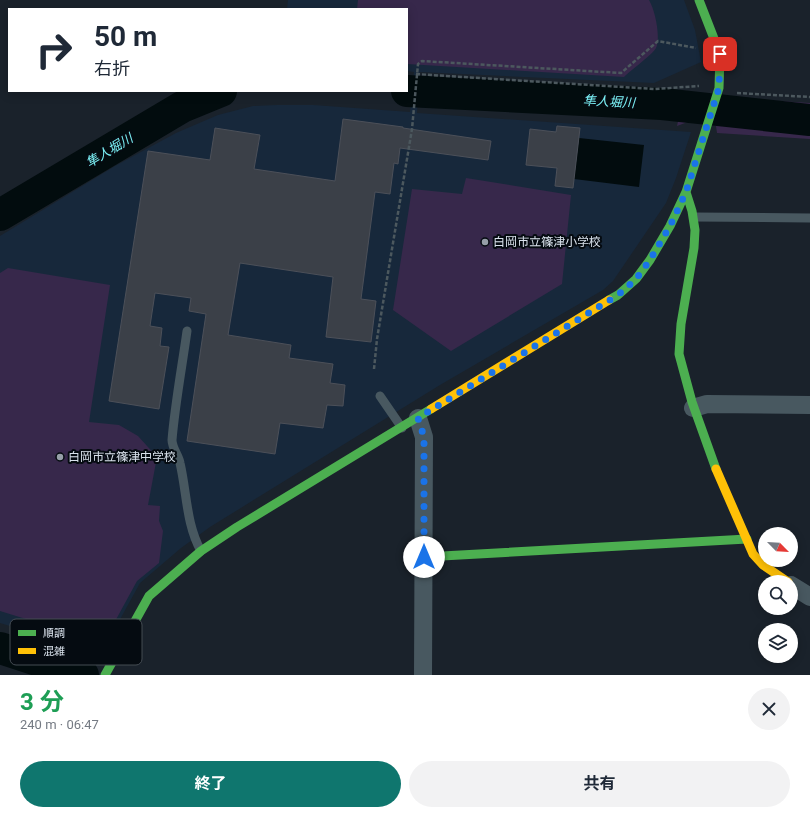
<!DOCTYPE html>
<html lang="ja">
<head>
<meta charset="utf-8">
<style>
  :root { --surface:#fff; --page:#f2f2f3; --text:#1f2937; --muted:#747a83; --accent:#0f766e }
  body { margin:0; font-family:Roboto,"Noto Sans JP",sans-serif; background:var(--page); color:var(--text); height:100vh; display:flex; flex-direction:column; font-size:15px; white-space:nowrap }
  * { box-sizing:border-box; margin:0 }
  p { font-size:13px; color:var(--muted) }
  .icon { flex:none; width:22px; height:22px; fill:none; stroke:currentColor; stroke-width:2; stroke-linecap:round; stroke-linejoin:round }
  .map { position:relative; height:675px; overflow:hidden }
  .drawer { display:flex; flex-direction:column; background:var(--surface); flex:1 }
  .drawer>* { flex:none }
  .banner { position:absolute; left:8px; top:8px; width:400px; height:84px; border-radius:0px; box-shadow:0 2px 10px #0003; background:#fff; color:var(--text); overflow:hidden }
  .needle { width:26px; rotate:114deg }
  .buttons { position:absolute; left:758px; top:527px; display:grid; gap:8px }
  .buttons a { display:grid; place-items:center; width:40px; height:40px; border-radius:50%; background:var(--surface); box-shadow:0 2px 10px #0003; font-size:20px }
  .pin { position:absolute; display:grid; place-items:center; width:34px; height:34px; color:#fff; margin:-17px; border-radius:8px; box-shadow:0 2px 6px #0006 }
  .me { position:absolute; width:44px; margin:-22px; rotate:0deg; stroke-linejoin:round; filter:drop-shadow(0 0 3px #0008) }
  .turn { display:flex; align-items:center; gap:14px; height:84px; padding:0 20px; font-size:18px }
  .turn .icon { width:52px; height:52px; stroke-width:2.5 }
  .turn b { display:block; font-size:28px; line-height:34px }
  .round { display:grid; place-items:center; flex:none; width:42px; height:42px; border-radius:21px; background:var(--page) }
  .head { display:flex; align-items:center; justify-content:space-between; height:68px; padding:0 20px }
  h1 { font-size:24px; font-weight:700; line-height:30px; color:#1e9e55 }
  .cta { display:flex; gap:8px; margin-top:auto; padding:8px 20px }
  .cta a { flex:1; height:46px; border-radius:24px; background:var(--accent); color:#fff; font-size:16px; font-weight:700; line-height:46px; text-align:center }
  .cta a+a { background:var(--page); color:var(--text) }
  .map>svg:first-child { display:block }
  .built { fill:#17283b }
  .green { fill:#37284b }
  .water { fill:#020c0e }
  .lines { fill:none; stroke-linecap:round; stroke-linejoin:round }
  .river { stroke:#020c0e; stroke-width:32 }
  .building { fill:#3b4048; stroke:#4c5059 }
  .path { stroke:#4c585e; stroke-width:2.5; stroke-dasharray:4 2; stroke-linecap:butt }
  .lane { stroke:#485860; stroke-width:9 }
  .street { stroke:#485860; stroke-width:18 }
  .fast { stroke:#4caf50; stroke-width:9 }
  .slow { stroke:#ffc107; stroke-width:9 }
  .route { stroke:#1a73e8; stroke-width:7; stroke-dasharray:0 12.6 }
  .poi-dot { fill:#969fa8; stroke:#050b11; stroke-width:1.5 }
  .labels { text-anchor:middle; stroke-width:4; stroke-linejoin:round; paint-order:stroke }
  .poi-label { font-size:12px; fill:#d9e2ec; stroke:#050b11; text-anchor:start }
  .water-label { font-size:13px; font-style:italic; fill:#7cf3f8; stroke:#050b11 }
  .key { fill:#050b11; stroke:#454c53; stroke-width:1 }
  .key-label { font-size:11px; fill:#d9e2ec }
</style>
</head>
<body>
<div class="map">
<svg width="810" height="675" viewBox="0 0 810 675">
  <rect width="100%" height="100%" fill="#1a222b"/>
  <path class="built" d="M288,0H684L695,30L701,62L654,83L420,72L417,113L691,132L676,178L666,203L613,281L603,290L440,385L210,527L181,548L140,583L101,654L0,623V236L115,166L176,133L218,115L253,106L277,105H313L410,112L414,72L407,71V9H287Z"/>
  <path class="green" d="M358,0H649C655,10 661,37 656,48C653,54 630,71 624,77L407,64V9H357Z
    M683,98L724,101L731,98L810,103V139L717,133L716,126L693,120L677,126Z
    M466,178L571,195L562,284L451,351L393,310L412,189L462,194Z
    M8,268L110,285L89,422L119,425L138,436L157,457L148,505L160,506L159,521L163,531L159,563L137,581L107,636L88,628L84,637L0,611V273Z"/>
  <path class="water" d="M579,138L644,145L639,187L574,179Z"/>
  <g class="lines">
    <path class="river" d="M407,91L662,104L810,120
      M0,215L182,107L221,91
      M0,648L83,675"/>
  </g>
  <path class="building" d="M343,119L403,127V128L491,141L488,160L400,148L398,164L394,163L390,194L375,192L361,299L376,301L371,342L326,337L333,277L240,263L228,335L291,345L289,358L333,364L330,383L345,385L343,406L327,405L323,428L280,423L275,454L187,441L206,314L189,311L191,298L155,293L150,326L162,328L160,346L169,347L159,409L109,401L148,151L210,160L215,128L260,135L254,169L335,181Z
    M557,126L580,128L573,188L555,186L557,168L526,165L530,129L556,132Z"/>
  <g class="lines">
    <path class="path" d="M416,74L655,89L699,86
      M737,93L810,97
      M374,369L377,339L412,129L418,64L422,61L621,73L658,41L696,48"/>
    <path class="lane" d="M694,217L810,218
      M187,331C182,367 175,404 172,440C172,448 179,456 180,463C187,493 186,524 201,551
      M380,396L402,428"/>
    <path class="street" d="M693,408L707,404L810,405
      M418,418L424,437L423,675
      M791,585L810,597"/>
    <path class="fast" d="M686,192L692,211L695,230L694,248L681,324L679,354L692,402L716,469
      M609,300L618,295L636,279L650,260L670,226L686,192L719,88L720,54L699,0
      M424,557L747,539
      M105,675L149,596L201,551L237,527L431,409"/>
    <path class="slow" d="M431,409L609,300
      M716,469L753,554L763,565L788,582"/>
  </g>
  <g class="lines">
    <path class="route" d="M424,557V437L418,418L618,295L636,279L650,260L670,226L686,192L719,88L720,54"/>
  </g>
  <g class="poi-dot">
    <circle cx="485" cy="242" r="4"/>
    <circle cx="60" cy="457" r="4"/>
  </g>
  <g class="labels">
    <g class="poi-label">
      <text x="493" y="246">白岡市立篠津小学校</text>
      <text x="68" y="461">白岡市立篠津中学校</text>
    </g>
    <g class="water-label">
      <text transform="translate(609 101) rotate(3)" y="5">隼人堀川</text>
      <text transform="translate(109 150) rotate(-31)" y="5">隼人堀川</text>
    </g>
  </g>
  <rect x="10" y="619" width="132" height="46" rx="6" class="key"/>
  <rect x="18" y="630" width="18" height="6" fill="#4caf50"/>
  <rect x="18" y="648" width="18" height="6" fill="#ffc107"/>
  <g class="key-label">
    <text x="43" y="637">順調</text>
    <text x="43" y="655">混雑</text>
  </g>
</svg>
<div class="buttons">
<a><svg class="needle" viewBox="-14 -14 28 28"><path d="M0-13l5 13h-10z" fill="#e53935"/><path d="M0 13l5-13h-10z" fill="#747a83"/></svg></a>
<a><svg class="icon" aria-label="search" viewBox="0 0 24 24"><circle cx="10" cy="10" r="6"/><path d="M15 15l6 6"/></svg></a>
<a><svg class="icon" aria-label="layers" viewBox="0 0 24 24"><path d="M12 4l9 5-9 5-9-5zM3 14l9 5 9-5"/></svg></a>
</div>
<div class="pin" style="left:720px;top:54px;background:#d93025"><svg class="icon" aria-label="arrive" viewBox="0 0 24 24"><path d="M6 21V4h12l-3 4 3 4H6"/></svg></div>
<svg class="me" style="left:424px;top:557px" viewBox="-20 -20 40 40"><circle r="19" fill="#fff"/><path d="M0-13L10 11 0 6-10 11z" fill="#1a73e8"/></svg>
<div class="banner">
<div class="turn"><svg class="icon" aria-label="right" viewBox="0 0 24 24"><path d="M7 20v-9h11M14 6l5 5-5 5"/></svg><div><b>50 m</b>右折</div></div>
</div>
</div>
<section class="drawer">
<div class="head"><div><h1>3 分</h1><p>240 m · 06:47</p></div><a class="round"><svg class="icon" aria-label="close" viewBox="0 0 24 24"><path d="M6 6l12 12M18 6L6 18"/></svg></a></div>
<div class="cta"><a>終了</a><a>共有</a></div>
</section>
</body>
</html>
